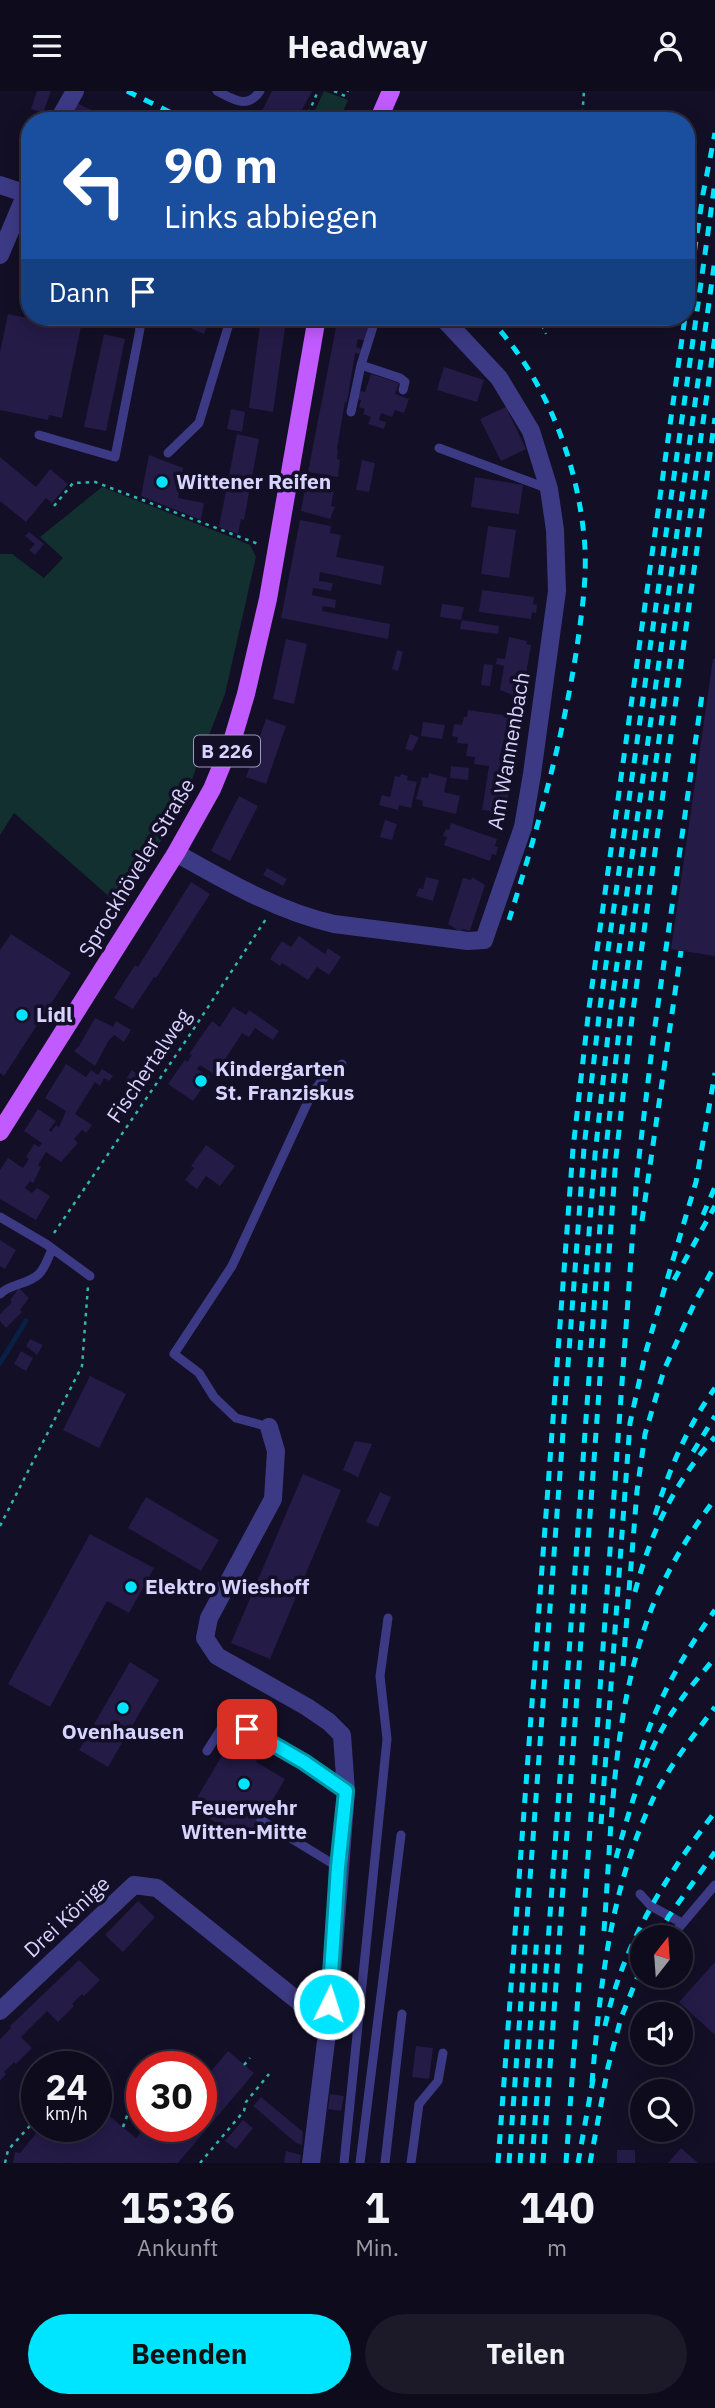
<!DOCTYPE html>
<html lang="de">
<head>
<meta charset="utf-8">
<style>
  :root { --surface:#0e0b1c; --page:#1c1929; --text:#f1f3f6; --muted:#9b9ba3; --line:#2e2b3b; --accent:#00e5ff }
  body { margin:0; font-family:"IBM Plex Sans",sans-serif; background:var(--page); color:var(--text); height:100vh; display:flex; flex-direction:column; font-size:26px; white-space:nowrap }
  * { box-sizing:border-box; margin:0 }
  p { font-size:23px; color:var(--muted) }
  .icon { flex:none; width:38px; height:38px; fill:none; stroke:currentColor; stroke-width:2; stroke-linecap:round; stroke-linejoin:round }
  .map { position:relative; height:2072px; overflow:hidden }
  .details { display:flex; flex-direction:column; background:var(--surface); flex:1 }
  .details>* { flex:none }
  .banner { position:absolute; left:21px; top:21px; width:674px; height:214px; border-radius:28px; box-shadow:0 4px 18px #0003,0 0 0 2px var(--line); background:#1a4fa0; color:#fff; overflow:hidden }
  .needle { width:46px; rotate:17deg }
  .tools { position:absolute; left:630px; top:1834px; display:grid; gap:14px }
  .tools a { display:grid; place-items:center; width:63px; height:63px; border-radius:50%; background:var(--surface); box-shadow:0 4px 18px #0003,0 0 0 2px var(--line); font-size:35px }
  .speed { position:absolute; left:21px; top:1960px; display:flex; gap:14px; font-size:35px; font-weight:700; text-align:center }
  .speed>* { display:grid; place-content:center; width:91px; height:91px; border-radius:50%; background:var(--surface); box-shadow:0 4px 18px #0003,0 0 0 2px var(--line); line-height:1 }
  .speed small { font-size:18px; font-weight:400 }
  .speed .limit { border:10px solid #d22; background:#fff; color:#111 }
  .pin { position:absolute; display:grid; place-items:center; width:60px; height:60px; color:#fff; margin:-30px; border-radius:14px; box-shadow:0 4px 10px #0006 }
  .me { position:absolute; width:77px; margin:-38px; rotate:4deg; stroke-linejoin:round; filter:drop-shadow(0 0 5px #0008) }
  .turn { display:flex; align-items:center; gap:24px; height:147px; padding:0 28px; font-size:32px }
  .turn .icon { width:91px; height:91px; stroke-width:2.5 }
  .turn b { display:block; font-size:49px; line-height:60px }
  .then { display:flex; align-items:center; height:66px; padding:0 28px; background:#0003; gap:14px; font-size:26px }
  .eta { display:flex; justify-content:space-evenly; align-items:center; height:119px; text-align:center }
  .eta b { font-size:42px; font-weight:700; line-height:49px }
  .action { display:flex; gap:14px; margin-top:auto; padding:14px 28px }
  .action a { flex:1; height:80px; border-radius:42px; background:var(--accent); color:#111; font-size:28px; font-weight:700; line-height:80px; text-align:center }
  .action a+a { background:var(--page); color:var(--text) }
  header { display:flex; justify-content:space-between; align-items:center; height:91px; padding:0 28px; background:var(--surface); font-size:32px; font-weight:700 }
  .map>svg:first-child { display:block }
  .green { fill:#12302f }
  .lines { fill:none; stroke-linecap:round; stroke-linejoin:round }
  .stream { stroke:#0a1f44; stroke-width:5 }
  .building { fill:#241b47 }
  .path { stroke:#2fb8b0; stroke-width:2.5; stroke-dasharray:3.5 5; stroke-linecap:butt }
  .lane { stroke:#3d3a85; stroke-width:9 }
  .street { stroke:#3d3a85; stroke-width:18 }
  .primary { stroke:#c25bff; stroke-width:18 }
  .rail { stroke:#00e5ff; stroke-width:5; stroke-dasharray:10 9; stroke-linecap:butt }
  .route-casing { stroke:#0095a6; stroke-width:18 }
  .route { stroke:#00e5ff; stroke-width:12 }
  .poi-dot { fill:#00e5ff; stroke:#130f26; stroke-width:2.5 }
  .labels { text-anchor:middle; stroke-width:7; stroke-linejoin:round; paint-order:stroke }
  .shield { fill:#130f26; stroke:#9e99be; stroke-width:2 }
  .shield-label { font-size:19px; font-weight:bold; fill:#d9d4ff }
  .poi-label { font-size:21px; font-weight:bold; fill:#d9d4ff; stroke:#130f26; text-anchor:start }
  .street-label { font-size:21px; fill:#d9d4ff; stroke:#130f26 }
</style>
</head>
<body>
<header><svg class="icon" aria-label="menu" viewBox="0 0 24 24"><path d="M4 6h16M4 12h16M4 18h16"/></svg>Headway<svg class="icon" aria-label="person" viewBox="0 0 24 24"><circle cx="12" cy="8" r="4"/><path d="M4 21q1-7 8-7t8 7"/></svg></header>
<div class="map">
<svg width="715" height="2072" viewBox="0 0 715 2072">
  <rect width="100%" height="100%" fill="#130f26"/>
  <path class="green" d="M324,0L348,9L339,30H310Z
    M102,396L236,448L250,454L256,466L225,603L185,706L154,762L120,815L14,722L0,744V463H12L44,487L63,467L40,446Z"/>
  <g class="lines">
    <path class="stream" d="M0,1272L26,1230"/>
  </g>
  <path class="building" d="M37,0H51L43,22L31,18Z
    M272,0H312L296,30H257Z
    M76,12L116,30H67Z
    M8,223L37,229V226H83L62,327L49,324L48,329L0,319V261Z
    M174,226H210L204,243L192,238L193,233Z
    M261,226L286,229L273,321L249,317Z
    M338,226H373L371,233L365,231L364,236L370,237L366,250L358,248L356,256L361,258L360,263L355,262L347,311H345L337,358L338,359L337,368L340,369L338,386L308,381Z
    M104,243L125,248L106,340L84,336Z
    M444,276L484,289L477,311L437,299Z
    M371,283L399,292L395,303L409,308L404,322L395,319L392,326L381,322L379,329L386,331L384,338L368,333L371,326L363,323L365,318L359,316L361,309L357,308L360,300L365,301Z
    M506,316L526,358L501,370L480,328Z
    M231,318L245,321L242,341L227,338Z
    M237,343L259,348L244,429L241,428L238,443L219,436Z
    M149,364L183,377L178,407L204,412L201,429L141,405Z
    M0,366L36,396L50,378L68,393L52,412L46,407L26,431L0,410Z
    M362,369L375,372L369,401L356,399Z
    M475,386L523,394L519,423L471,416Z
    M313,396L334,399L331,415L335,416L330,428L301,420L305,398L312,399Z
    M300,429L331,435L330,442L341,444L336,466L384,475L381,494L320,481L319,490L333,492L331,500L313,497L312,504L336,509L335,517L323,515L322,520L390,533L388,548L281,527Z
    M488,435L516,439L509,487L481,483Z
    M29,441L44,453L35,464L29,459L35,453L25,445Z
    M482,499L534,506L533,513L537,514L536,522L532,521L531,528L479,521Z
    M442,513L464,516L461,529L440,526Z
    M462,529L499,535L498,543L460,538Z
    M509,546L527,550L526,553L531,554L523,602L516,601L515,605L500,599L504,575L496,573L497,567L505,568Z
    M286,548L307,553L294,613L273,608Z
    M397,559L403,561L398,580L392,578Z
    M713,568H715V865L671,858Z
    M484,573L493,574L490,595L481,594Z
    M468,619L517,626L518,642H515L513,649L504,648L499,669L513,671L505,727L490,724V720L482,719L489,675L474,673L475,666L466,665L468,653L457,652L458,646L452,645L454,633L462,634L464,626H467Z
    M266,628L286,635L266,693L246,686Z
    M423,631L445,634L442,648L421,645Z
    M410,643L419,646L412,660L405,658Z
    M451,675L469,677L468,689L450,687Z
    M429,682L447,687L444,701L460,705L456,723L422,715L423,710L416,708L422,686L428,687Z
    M401,683L408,685L407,689L417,691L411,717L399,714L398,719L379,714L382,704L390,706L395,685L400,686Z
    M239,705L258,715L230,770L211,760Z
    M385,729L397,733L392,749L380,746Z
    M451,732L497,748L495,755L498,756L496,764L492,763L490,770L444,754L447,746L443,745L444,742L446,738L449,739Z
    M267,777L287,788L283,795L263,784Z
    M426,786L439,789L433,810L416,805L419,797L423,798Z
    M472,786L485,794L470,840L462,838L461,841L448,833L463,787L471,789Z
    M191,791L210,803L156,887L154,886L133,918L114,907L135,874L138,876Z
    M11,843L71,882L4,985L0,982V859Z
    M299,845L325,863L328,857L341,866L329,884L317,876L308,889L282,872L280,875L270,868L282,850L291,856Z
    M233,916L246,924L249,919L279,940L273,949L255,937L249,946L242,942L215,984L200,974L197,978L210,986L193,1010L168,993L185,969L187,971L192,964L189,963L212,930L220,936Z
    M95,927L113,936L116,930L131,939L124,951L114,944L109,949L95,975L74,960L79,955Z
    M66,973L86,986L91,979L98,984L102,978L113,985L109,990L104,987L100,995L95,991L75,1023L92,1034L86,1042L82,1039L74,1048L78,1052L61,1071L46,1061L38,1074L41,1076L33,1092L30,1090L25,1097L32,1102L37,1097L50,1105L36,1129L0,1108V1079L8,1067L23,1077L29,1068L26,1066L34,1053L39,1056L42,1052L24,1040L38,1018L56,1030L49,1039L51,1041L56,1034L59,1036L66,1020L45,1007Z
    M132,979L138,984L133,990L138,993L134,998L124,991Z
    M206,1054L235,1075L220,1095L206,1085L197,1098L185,1089L194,1077L191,1075Z
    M0,1149L16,1159L5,1178L0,1175Z
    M19,1197L29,1207L20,1219L22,1221L6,1237L0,1230V1223L12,1211L10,1209Z
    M30,1248L43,1254L37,1264L26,1255Z
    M21,1260L33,1267L26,1280L14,1273Z
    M90,1285L126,1303L99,1357L63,1339Z
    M355,1350L372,1353L358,1386L343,1379Z
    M303,1383L341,1399L270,1568L231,1552Z
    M380,1401L391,1406L378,1436L366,1431Z
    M146,1406L219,1449L201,1480L128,1437Z
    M90,1443L154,1477L129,1522L107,1510L50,1616L8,1593Z
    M130,1571L159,1589L108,1676L79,1659Z
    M234,1644L262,1661L256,1671L285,1688L248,1750L191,1717Z
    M138,1810L155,1826L123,1861L105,1844Z
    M79,1869L100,1889L84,1905L82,1903L72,1913L74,1915L58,1931L47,1920L21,1946L32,1957L16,1973L14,1971L4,1981L6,1983L0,1990V1948L11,1937L10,1935Z
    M715,1871V1944L679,1911Z
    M416,1955L433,1957L429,1988L412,1986Z
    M228,1960L254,1982L178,2072H13L15,2061L20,2062L42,2035H96V2014L136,2047L146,2035H201V1992Z
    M330,2003L344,2005L341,2020L328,2018Z
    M261,2006L303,2041L302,2054L296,2052L253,2015Z
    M243,2029L253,2037L236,2058L225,2050Z
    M681,2057L698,2072H668Z
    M617,2059H635V2072H617Z
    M286,2060L301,2064L300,2072H284Z"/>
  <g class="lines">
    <path class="path" d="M334,0L345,5L348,0
      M252,30L254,23L253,20
      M305,30L318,0
      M584,30L582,28L584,0
      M542,226L541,232L546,243
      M54,415L73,392L95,391L261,454
      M54,1142L187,948L266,828
      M0,1435L82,1275L88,1195
      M244,1974L250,1967
      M123,2036L128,2022
      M5,2072L8,2059L37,2027
      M200,2072L244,2020L246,2011L269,1983"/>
    <path class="lane" d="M217,0C233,8 247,19 260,0
      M361,274L400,287L405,291L403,299
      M351,321L361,274L376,226
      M39,344L115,366L140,238L136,226
      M439,357L549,398
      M168,362L199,332L231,226
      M0,1126L46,1153L90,1185
      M0,1203C11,1192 28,1194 39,1183C45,1177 49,1165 52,1158
      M269,1336L236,1327L214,1306L199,1282L174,1263L232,1175L311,1004L326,984L342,973
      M207,1660L228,1627L304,1671L345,1699
      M261,1729L338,1776
      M640,1803L651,1815L682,1832
      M671,1846L715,1794
      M344,2072L387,1648L380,1585L388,1527
      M360,2072L401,1744
      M385,2072L402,1923
      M411,2072L419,2013L438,1990L443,1962"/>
    <path class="street" d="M58,30L75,0
      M0,94L30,104
      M0,164L30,93
      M176,762C226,790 277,820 334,833L468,850L484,849L523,736L532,683L557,500L555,439L549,398L531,340L499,287L442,226
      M269,1336L276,1360L273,1408L209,1527L205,1547L217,1565L307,1616L329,1631L342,1644L346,1700L328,1934
      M0,1920L134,1794L157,1797L328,1934L311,2072"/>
    <path class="primary" d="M378,30L391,0
      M0,1041L176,762L212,698L233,647L246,603L268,508L317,226"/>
    <path class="rail" d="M127,0L188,30
      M686,217L703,103L715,42
      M488,226C544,285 576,365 584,445C588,482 582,520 577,556C563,648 537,740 509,829
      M703,1124L715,1096
      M642,1130L681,860
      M674,1189L715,1115
      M580,1259L595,1064L611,916L715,168
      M693,1361L715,1325
      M655,1424C669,1379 687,1336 715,1297
      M635,1501C650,1443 675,1390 715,1346
      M623,1575L637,1400L645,1343L664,1279L695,1211L715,1174
      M636,1677C652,1618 680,1568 715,1519
      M601,1733L630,1332L646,1260L696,1091L715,982
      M616,1767C627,1728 638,1687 656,1650C671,1619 693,1592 715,1567
      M604,1840C612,1732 612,1616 653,1514C669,1476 690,1441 715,1408
      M657,1846L669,1825L715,1761
      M605,1935C623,1853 665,1786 715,1721
      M592,1992C600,1896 610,1798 652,1710C668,1676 693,1646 715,1616
      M498,2072L573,1058L589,917L685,226
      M509,2072L584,1057L600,916L715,91
      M520,2072L537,1845
      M532,2072L605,1066L621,922L715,245
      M543,2072L616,1066L632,927L715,327
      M566,2072L637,1083L653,949L702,604
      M578,2072L594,1983
      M590,2072L608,1976L621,1927L642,1875"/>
  </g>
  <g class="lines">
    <g class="route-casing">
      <path id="route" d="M247,1638L304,1671L346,1700L338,1776L329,1913"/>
    </g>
    <use href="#route" class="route"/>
  </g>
  <g class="poi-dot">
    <circle cx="162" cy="391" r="7"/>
    <circle cx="22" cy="924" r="7"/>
    <circle cx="201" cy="990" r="7"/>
    <circle cx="131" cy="1496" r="7"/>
    <circle cx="123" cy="1617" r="7"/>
    <circle cx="244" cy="1693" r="7"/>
  </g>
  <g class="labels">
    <rect class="shield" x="194" y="644.5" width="66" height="31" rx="5"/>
    <g class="shield-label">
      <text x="227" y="667">B 226</text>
    </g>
    <g class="poi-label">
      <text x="176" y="398">Wittener Reifen</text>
      <text x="36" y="931">Lidl</text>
      <text x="215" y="985">Kindergarten<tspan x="215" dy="24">St. Franziskus</tspan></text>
      <text x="145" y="1503">Elektro Wieshoff</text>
      <text x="123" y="1648" text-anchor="middle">Ovenhausen</text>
      <text x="244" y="1724" text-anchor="middle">Feuerwehr<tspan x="244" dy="24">Witten-Mitte</tspan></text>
    </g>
    <g class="street-label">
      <text transform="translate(509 660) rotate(-80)" y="7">Am Wannenbach</text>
      <text transform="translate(137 777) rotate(-59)" y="7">Sprockhöveler Straße</text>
      <text transform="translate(149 975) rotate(-56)" y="7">Fischertalweg</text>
      <text transform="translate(67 1826) rotate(-43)" y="7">Drei Könige</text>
    </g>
  </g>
</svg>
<div class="tools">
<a><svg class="needle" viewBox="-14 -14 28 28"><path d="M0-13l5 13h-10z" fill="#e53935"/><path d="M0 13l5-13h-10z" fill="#9b9ba3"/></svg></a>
<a><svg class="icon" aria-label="sound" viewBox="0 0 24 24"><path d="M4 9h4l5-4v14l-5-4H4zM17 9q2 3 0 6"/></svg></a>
<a><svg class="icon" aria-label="search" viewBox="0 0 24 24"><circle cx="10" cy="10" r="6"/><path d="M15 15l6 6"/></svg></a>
</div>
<div class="speed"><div>24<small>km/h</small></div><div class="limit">30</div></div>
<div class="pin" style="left:247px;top:1638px;background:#d93025"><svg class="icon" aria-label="arrive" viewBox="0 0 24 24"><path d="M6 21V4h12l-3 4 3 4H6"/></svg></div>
<svg class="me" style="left:329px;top:1913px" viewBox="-20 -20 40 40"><circle r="17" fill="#00e5ff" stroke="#fff" stroke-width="3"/><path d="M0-11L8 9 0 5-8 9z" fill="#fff"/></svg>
<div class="banner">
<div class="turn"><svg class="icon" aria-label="left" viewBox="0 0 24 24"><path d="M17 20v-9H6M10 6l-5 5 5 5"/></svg><div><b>90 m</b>Links abbiegen</div></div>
<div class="then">Dann<svg class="icon" aria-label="arrive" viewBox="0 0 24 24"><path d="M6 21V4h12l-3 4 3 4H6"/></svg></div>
</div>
</div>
<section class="details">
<div class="eta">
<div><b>15:36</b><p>Ankunft</p></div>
<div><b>1</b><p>Min.</p></div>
<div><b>140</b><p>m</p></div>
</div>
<div class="action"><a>Beenden</a><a>Teilen</a></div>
</section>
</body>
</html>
